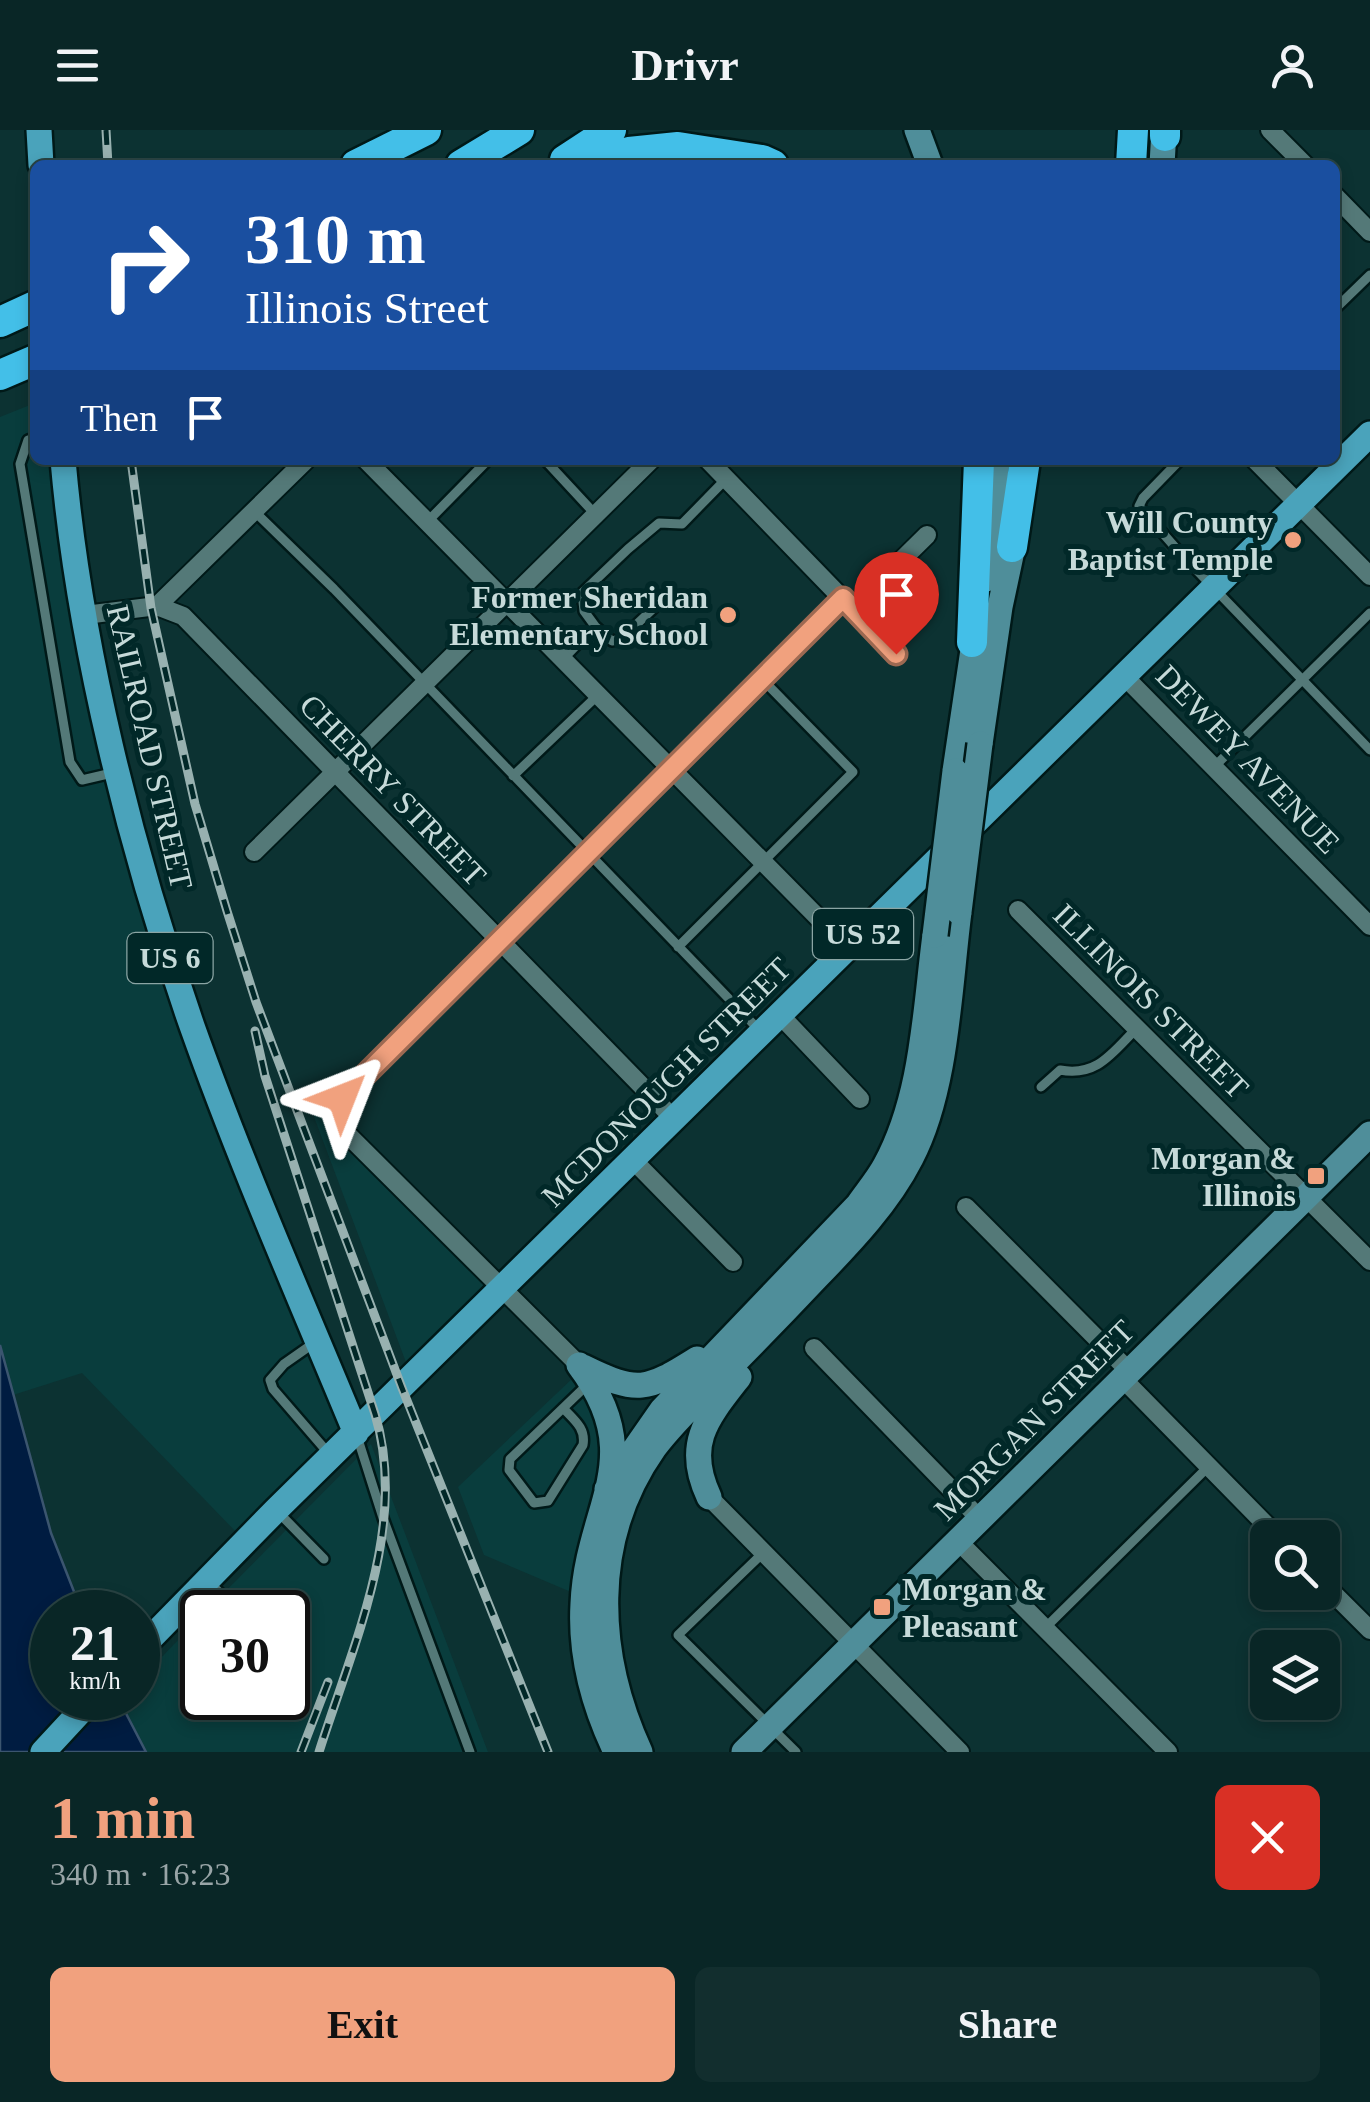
<!DOCTYPE html>
<html lang="en">
<head>
<meta charset="utf-8">
<style>
  :root { --surface:#092626; --page:#122e2e; --text:#f1f3f6; --muted:#99a5a7; --line:#294343; --accent:#f1a17e }
  body { margin:0; font-family:Georgia,serif; background:var(--page); color:var(--text); height:100vh; display:flex; flex-direction:column; font-size:38px; white-space:nowrap }
  * { box-sizing:border-box; margin:0 }
  p { font-size:32px; color:var(--muted) }
  .icon { flex:none; width:55px; height:55px; fill:none; stroke:currentColor; stroke-width:2; stroke-linecap:round; stroke-linejoin:round }
  .map { position:relative; height:1622px; overflow:hidden }
  .sheet { display:flex; flex-direction:column; background:var(--surface); flex:1 }
  .sheet>* { flex:none }
  .banner { position:absolute; left:30px; top:30px; width:1310px; height:305px; border-radius:15px; box-shadow:0 5px 15px #0003,0 0 0 2px var(--line); background:#1a4fa0; color:#fff; overflow:hidden }
  .buttons { position:absolute; left:1250px; top:1390px; display:grid; gap:20px }
  .buttons a { display:grid; place-items:center; width:90px; height:90px; border-radius:15px; background:var(--surface); box-shadow:0 5px 15px #0003,0 0 0 2px var(--line); font-size:50px }
  .speed { position:absolute; left:30px; top:1460px; display:flex; gap:20px; font-size:50px; font-weight:700; text-align:center }
  .speed>* { display:grid; place-content:center; width:130px; height:130px; border-radius:50%; background:var(--surface); box-shadow:0 5px 15px #0003,0 0 0 2px var(--line); line-height:1 }
  .speed small { font-size:25px; font-weight:400 }
  .speed .limit { border:5px solid #111; border-radius:15px; background:#fff; color:#111 }
  .pin { position:absolute; display:grid; place-items:center; width:85px; height:85px; color:#fff; margin:-102px -42px; border-radius:50% 50% 50% 0; rotate:-45deg; box-shadow:0 0 10px #0007 }
  .pin .icon { rotate:45deg }
  .me { position:absolute; width:110px; margin:-55px; rotate:45deg; stroke-linejoin:round; filter:drop-shadow(0 0 8px #0008) }
  .turn { display:flex; align-items:center; gap:35px; height:210px; padding:0 50px; font-size:45px }
  .turn .icon { width:130px; height:130px; stroke-width:2.5 }
  .turn b { display:block; font-size:70px; line-height:85px }
  .then { display:flex; align-items:center; height:95px; padding:0 50px; background:#0003; gap:20px; font-size:38px }
  .round { display:grid; place-items:center; flex:none; width:105px; height:105px; border-radius:15px; background:var(--page) }
  .head { display:flex; align-items:center; justify-content:space-between; height:170px; padding:0 50px }
  h1 { font-size:60px; font-weight:700; line-height:75px; color:var(--accent) }
  .primary-button { display:flex; gap:20px; margin-top:auto; padding:20px 50px }
  .primary-button a { flex:1; height:115px; border-radius:15px; background:var(--accent); color:#111; font-size:40px; font-weight:700; line-height:115px; text-align:center }
  .primary-button a+a { background:var(--page); color:var(--text) }
  header { display:flex; justify-content:space-between; align-items:center; height:130px; padding:0 50px; background:var(--surface); font-size:45px; font-weight:700 }
  .map>svg:first-child { display:block }
  .built { fill:#093d3d }
  .water { fill:#001c41; stroke:#3b556f; stroke-width:2.5 }
  .lines { fill:none; stroke-linecap:round; stroke-linejoin:round }
  .lane-casing { stroke:#001918; stroke-width:14 }
  .street-casing { stroke:#001918; stroke-width:22 }
  .secondary-casing { stroke:#001918; stroke-width:30 }
  .primary-casing { stroke:#001918; stroke-width:30 }
  .highway-casing { stroke:#001918; stroke-width:35 }
  .lane { stroke:#547978; stroke-width:9 }
  .street { stroke:#547978; stroke-width:18 }
  .secondary { stroke:#4f8e9a; stroke-width:25 }
  .primary { stroke:#4aa3bb; stroke-width:25 }
  .highway { stroke:#43bfe8; stroke-width:30 }
  .rail-casing { stroke:#98b1b0; stroke-width:9 }
  .rail { stroke:#012828; stroke-width:5; stroke-dasharray:15; stroke-linecap:butt }
  .secondary-bridge-casing { stroke:#001918; stroke-width:30; stroke-linecap:butt }
  .secondary-bridge { stroke:#4f8e9a; stroke-width:25 }
  .route-casing { stroke:#9d6952; stroke-width:25 }
  .route { stroke:#f1a17e; stroke-width:18 }
  .poi-dot { fill:#f1a17e; stroke:#012828; stroke-width:4 }
  .labels { text-anchor:middle; stroke-width:10; stroke-linejoin:round; paint-order:stroke }
  .shield { fill:#012828; stroke:#8ba5a4; stroke-width:2.5 }
  .shield-label { font-size:30px; font-weight:bold; fill:#c6dad9 }
  .poi-label { font-size:32px; font-weight:bold; fill:#c6dad9; stroke:#012828; text-anchor:end }
  .street-label { font-size:32px; fill:#c6dad9; stroke:#012828 }
</style>
</head>
<body>
<header><svg class="icon" aria-label="menu" viewBox="0 0 24 24"><path d="M4 6h16M4 12h16M4 18h16"/></svg>Drivr<svg class="icon" aria-label="person" viewBox="0 0 24 24"><circle cx="12" cy="8" r="4"/><path d="M4 21q1-7 8-7t8 7"/></svg></header>
<div class="map">
<svg width="1370" height="1622" viewBox="0 0 1370 1622">
  <rect width="100%" height="100%" fill="#0c3232"/>
  <path class="built" d="M35,273V330H54L106,628L344,1303L239,1405L82,1243L13,1265L0,1215V287Z
    M307,968L494,1158L410,1243Z
    M573,1248L593,1266L605,1339L586,1387L571,1462L484,1425L458,1357Z
    M371,1314L488,1622H146L120,1570L138,1568V1552L202,1485V1568H288V1482H205Z"/>
  <path class="water" d="M0,1215L51,1403L82,1482H52V1568H118L146,1622H0Z"/>
  <g class="lines">
    <g class="lane-casing">
      <path id="lane" d="M1335,179L1370,145
        M35,308L28,310L20,334L70,632L82,650L112,643
        M545,330L596,385
        M1180,330L1143,368L1139,376L1181,424L1370,620
        M255,382L334,459L760,901
        M427,392L488,330
        M595,496L612,511L621,509L656,476
        M563,529L595,496L584,481L582,463L628,419L659,393L682,394L726,349
        M1214,637L1370,483
        M513,646L598,565
        M678,817L853,642L761,548
        M1041,957L1060,940C1097,947 1112,923 1136,899
        M314,1213L284,1234L270,1250L273,1259L330,1325
        M563,1278C574,1290 586,1298 583,1315L548,1371L534,1373L509,1340L510,1329L586,1256
        M357,1306L383,1388L470,1622
        M278,1382L324,1429
        M764,1422L678,1505L796,1622
        M209,1452L239,1482
        M1045,1498L1209,1336"/>
    </g>
    <g class="street-casing">
      <path id="street" d="M1270,0L1305,35
        M1335,66L1370,102
        M366,330L848,818
        M708,330L896,524
        M1255,330L1370,446
        M157,476L306,330
        M853,478L927,405
        M85,485L157,476L183,486L674,989
        M1124,546L1370,796
        M254,722L651,330
        M1018,780L1370,1131
        M780,885L860,969
        M633,1030L733,1132
        M966,1077L1130,1242
        M814,1218L980,1389
        M579,1235L348,1005L339,985L342,968L843,467
        M1123,1249L1279,1408
        M709,1367L960,1622
        M958,1411L1168,1622
        M1322,1452L1370,1500"/>
    </g>
    <g class="secondary-casing">
      <path id="secondary" d="M917,0L930,35
        M1162,35L1164,0
        M986,449L997,330
        M980,614L1000,477L1016,402
        M955,641L977,493
        M579,1235C650,1329 587,1375 583,1474C580,1526 594,1576 616,1622
        M583,1237C638,1264 646,1261 697,1229
        M607,1359L662,1280L858,1075C867,1062 878,1049 885,1036C923,967 925,881 935,805
        M709,1367C684,1314 707,1288 739,1247
        M640,1622C595,1524 589,1410 654,1318C672,1294 695,1272 716,1251C750,1217 784,1182 817,1147C852,1111 888,1073 911,1028C947,959 949,859 959,782
        M744,1622L1370,1004"/>
    </g>
    <g class="primary-casing">
      <path id="primary" d="M39,0L41,35
        M63,330C79,515 131,721 192,896C241,1034 300,1168 356,1303
        M138,1521L276,1380L1370,304
        M43,1622L93,1568"/>
    </g>
    <g class="highway-casing">
      <path id="highway" d="M1165,6V0
        M565,30L611,0
        M356,35L426,0
        M461,35L519,0
        M576,35L629,22L678,17L762,30L773,35
        M1131,35L1133,0
        M0,192L35,176
        M0,245L35,230
        M1012,417L1025,330
        M972,512L979,330"/>
    </g>
    <use href="#lane" class="lane"/>
    <use href="#street" class="street"/>
    <use href="#secondary" class="secondary"/>
    <use href="#primary" class="primary"/>
    <use href="#highway" class="highway"/>
    <g class="rail-casing">
      <path id="rail" d="M106,0L108,35
        M131,330L151,478L195,674L227,781L256,872L402,1258L548,1622
        M255,901L265,946L375,1284C409,1396 352,1517 319,1622
        M301,1622L328,1552"/>
    </g>
    <use href="#rail" class="rail"/>
    <g class="secondary-bridge-casing">
      <path id="secondary-bridge" d="M959,782L980,614
        M935,805L955,641"/>
    </g>
    <use href="#secondary-bridge" class="secondary-bridge"/>
  </g>
  <g class="lines">
    <g class="route-casing">
      <path id="route" d="M342,968L843,468L896,524"/>
    </g>
    <use href="#route" class="route"/>
  </g>
  <g class="poi-dot">
    <circle cx="1293" cy="410" r="10"/>
    <circle cx="728" cy="485" r="10"/>
    <rect x="1306" y="1036" width="20" height="20" rx="5"/>
    <rect x="872" y="1467" width="20" height="20" rx="5"/>
  </g>
  <g class="labels">
    <g class="shield">
      <rect x="813" y="779" width="100" height="50" rx="8"/>
      <rect x="127.5" y="803" width="85" height="50" rx="8"/>
    </g>
    <g class="shield-label">
      <text x="863" y="814">US 52</text>
      <text x="170" y="838">US 6</text>
    </g>
    <g class="poi-label">
      <text x="1273" y="403">Will County<tspan x="1273" dy="37">Baptist Temple</tspan></text>
      <text x="708" y="478">Former Sheridan<tspan x="708" dy="37">Elementary School</tspan></text>
      <text x="1296" y="1039">Morgan &amp;<tspan x="1296" dy="37">Illinois</tspan></text>
      <text x="902" y="1470" text-anchor="start">Morgan &amp;<tspan x="902" dy="37">Pleasant</tspan></text>
    </g>
    <g class="street-label">
      <text transform="translate(150 617) rotate(77)" y="11">RAILROAD STREET</text>
      <text transform="translate(1248 629) rotate(46)" y="11">DEWEY AVENUE</text>
      <text transform="translate(393 660) rotate(46)" y="11">CHERRY STREET</text>
      <text transform="translate(1151 871) rotate(45)" y="11">ILLINOIS STREET</text>
      <text transform="translate(666 952) rotate(-45)" y="11">MCDONOUGH STREET</text>
      <text transform="translate(1034 1290) rotate(-45)" y="11">MORGAN STREET</text>
    </g>
  </g>
</svg>
<div class="buttons">
<a><svg class="icon" aria-label="search" viewBox="0 0 24 24"><circle cx="10" cy="10" r="6"/><path d="M15 15l6 6"/></svg></a>
<a><svg class="icon" aria-label="layers" viewBox="0 0 24 24"><path d="M12 4l9 5-9 5-9-5zM3 14l9 5 9-5"/></svg></a>
</div>
<div class="speed"><div>21<small>km/h</small></div><div class="limit">30</div></div>
<div class="pin" style="left:896px;top:524px;background:#d93025"><svg class="icon" aria-label="arrive" viewBox="0 0 24 24"><path d="M6 21V4h12l-3 4 3 4H6"/></svg></div>
<svg class="me" style="left:342px;top:968px" viewBox="-20 -20 40 40"><path d="M0-17L14 15 0 8-14 15z" fill="#f1a17e" stroke="#fff" stroke-width="4"/></svg>
<div class="banner">
<div class="turn"><svg class="icon" aria-label="right" viewBox="0 0 24 24"><path d="M7 20v-9h11M14 6l5 5-5 5"/></svg><div><b>310 m</b>Illinois Street</div></div>
<div class="then">Then<svg class="icon" aria-label="arrive" viewBox="0 0 24 24"><path d="M6 21V4h12l-3 4 3 4H6"/></svg></div>
</div>
</div>
<section class="sheet">
<div class="head"><div><h1>1 min</h1><p>340 m · 16:23</p></div><a class="round" style="background:#d93025;color:#fff"><svg class="icon" aria-label="close" viewBox="0 0 24 24"><path d="M6 6l12 12M18 6L6 18"/></svg></a></div>
<div class="primary-button"><a>Exit</a><a>Share</a></div>
</section>
</body>
</html>
